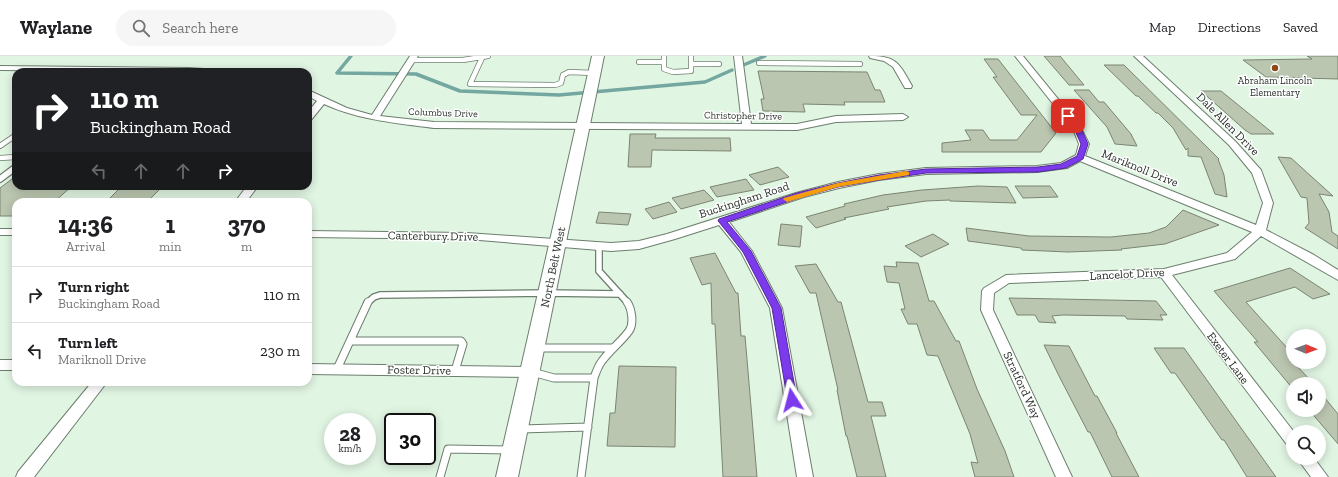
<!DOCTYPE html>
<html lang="en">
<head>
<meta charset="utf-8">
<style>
  :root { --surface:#fff; --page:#f6f6f6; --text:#202124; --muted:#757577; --line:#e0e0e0 }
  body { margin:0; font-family:"Zilla Slab",serif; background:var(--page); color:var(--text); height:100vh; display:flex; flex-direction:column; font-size:15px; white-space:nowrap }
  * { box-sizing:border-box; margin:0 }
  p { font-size:13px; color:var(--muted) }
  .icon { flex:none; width:22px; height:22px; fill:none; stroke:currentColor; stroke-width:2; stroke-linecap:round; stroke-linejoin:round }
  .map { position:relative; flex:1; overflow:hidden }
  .details { position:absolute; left:12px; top:142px; width:300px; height:188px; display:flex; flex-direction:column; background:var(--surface); border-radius:12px; box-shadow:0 2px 10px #0003 }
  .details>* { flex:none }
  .hud { position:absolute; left:12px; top:12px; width:300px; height:122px; border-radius:12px; box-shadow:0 2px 10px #0003; background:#202124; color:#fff; overflow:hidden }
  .needle { width:26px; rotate:91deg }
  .tools { position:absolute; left:1286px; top:273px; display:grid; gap:8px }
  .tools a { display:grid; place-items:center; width:40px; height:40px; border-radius:50%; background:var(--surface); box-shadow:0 2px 10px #0003; font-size:20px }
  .speed { position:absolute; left:324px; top:357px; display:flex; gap:8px; font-size:20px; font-weight:700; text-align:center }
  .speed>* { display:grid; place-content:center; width:52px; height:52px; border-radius:50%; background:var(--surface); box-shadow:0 2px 10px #0003; line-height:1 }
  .speed small { font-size:10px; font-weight:400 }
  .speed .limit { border:2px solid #111; border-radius:6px; background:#fff; color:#111 }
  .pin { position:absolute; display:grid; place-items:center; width:34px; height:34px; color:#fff; margin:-17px; border-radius:8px; box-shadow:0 2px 6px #0006 }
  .me { position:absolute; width:44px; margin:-22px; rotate:351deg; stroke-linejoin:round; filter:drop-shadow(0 0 3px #0008) }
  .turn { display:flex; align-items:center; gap:14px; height:84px; padding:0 12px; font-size:18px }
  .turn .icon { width:52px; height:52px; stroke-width:2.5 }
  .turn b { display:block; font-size:28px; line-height:34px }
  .lanes { display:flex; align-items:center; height:38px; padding:0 12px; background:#0003; justify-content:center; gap:20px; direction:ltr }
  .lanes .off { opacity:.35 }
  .eta { display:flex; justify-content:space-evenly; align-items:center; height:68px; text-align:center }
  .eta b { font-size:24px; font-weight:700; line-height:28px }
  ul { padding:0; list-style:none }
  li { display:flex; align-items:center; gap:12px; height:56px; padding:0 12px; border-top:1px solid var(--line) }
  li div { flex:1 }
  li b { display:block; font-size:15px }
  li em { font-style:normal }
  header { display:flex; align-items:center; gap:24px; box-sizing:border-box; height:56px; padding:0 20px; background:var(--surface); border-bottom:1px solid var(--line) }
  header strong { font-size:19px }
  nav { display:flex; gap:22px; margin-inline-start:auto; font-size:14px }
  .search { width:280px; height:36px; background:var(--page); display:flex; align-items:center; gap:10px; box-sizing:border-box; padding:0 14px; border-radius:22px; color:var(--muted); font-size:15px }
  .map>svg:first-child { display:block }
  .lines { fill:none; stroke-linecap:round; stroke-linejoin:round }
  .stream { stroke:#73a7a0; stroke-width:3.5 }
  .building { fill:#bbc6b0; stroke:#7b8571 }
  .lane-far2-casing { stroke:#6c7e6e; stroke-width:6 }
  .lane-far1-casing { stroke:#6c7e6e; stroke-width:8 }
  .lane-casing { stroke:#6c7e6e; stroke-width:9 }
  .street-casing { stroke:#6c7e6e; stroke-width:2 }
  .secondary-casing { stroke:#6c7e6e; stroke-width:2 }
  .lane-far2 { stroke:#fff; stroke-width:4.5 }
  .lane-far1 { stroke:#fff; stroke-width:5.5 }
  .lane { stroke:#fff; stroke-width:7 }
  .street { fill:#fff; fill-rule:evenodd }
  .secondary { fill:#fff; fill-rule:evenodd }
  .route { fill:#7c3aed; stroke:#51269a }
  .slow { fill:#f59e0b }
  .poi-dot { fill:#8b4916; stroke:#fff; stroke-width:1.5 }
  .labels { text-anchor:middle; stroke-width:3; stroke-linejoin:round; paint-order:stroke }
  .far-poi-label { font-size:10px; fill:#283029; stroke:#fff }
  .far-street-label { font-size:10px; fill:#283029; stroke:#fff }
  .street-label { font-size:12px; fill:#283029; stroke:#fff }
</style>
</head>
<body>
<header>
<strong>Waylane</strong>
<div class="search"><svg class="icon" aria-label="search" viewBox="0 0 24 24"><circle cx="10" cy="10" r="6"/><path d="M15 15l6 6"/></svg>Search here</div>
<nav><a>Map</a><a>Directions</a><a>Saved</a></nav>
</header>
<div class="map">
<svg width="1338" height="421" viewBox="0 0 1338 421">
  <rect width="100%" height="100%" fill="#e1f5e3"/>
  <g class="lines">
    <path class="stream" d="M351,0L337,17L416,18L460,35L559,39L705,26L732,14
      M741,10L765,0"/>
  </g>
  <path class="building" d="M1044,0H1060L1084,29H1069Z
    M1307,0H1338V23L1266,21L1243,4L1312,3Z
    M984,3H998L1056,77L1041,96H942V87L971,84L965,74H983L990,84H1017L1037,59H1021L993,21H997Z
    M1104,9H1124L1219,103H1218L1224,119L1227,141L1215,138L1201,101L1188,100V92L1186,94L1173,72L1158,57H1156L1138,40H1136Z
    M758,15L867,16L875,34H880L885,46H844L845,49L803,48L805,56L763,55L761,43H764Z
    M1074,34H1089L1099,46H1104L1131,78L1137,90L1115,88L1107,71Z
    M1201,35H1221L1274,78H1251L1245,74Z
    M630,78H656L655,82H730L731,95L652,94L651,111H628Z
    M1278,101L1291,102L1333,140L1319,138L1329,156L1332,176L1338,180V193L1305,172L1309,167L1307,142L1301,141Z
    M778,111L789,121L760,129L749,119Z
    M16,120V130H72L54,146H16V160H0V132Z
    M746,123L754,134L717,141L710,131Z
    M122,130H163L147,146H106Z
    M978,130L1007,131L1016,147L950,145V144L926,145L887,151L889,153L844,162L846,163L816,172L806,161L845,150L844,148L883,139L922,134Z
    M1015,130H1050L1058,141L1023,142Z
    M704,134L714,144L681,153L672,142Z
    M669,146L677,156L653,163L645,153Z
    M1183,154L1219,169L1165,188L1121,193L1122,194L1068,196L1022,194L1021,192L968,185L966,172L1029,180L1111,181L1149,177L1166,171Z
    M599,156L631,158L628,169L596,167Z
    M781,168L802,170L800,191L778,189Z
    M933,178L949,188L921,201L905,190Z
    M715,197L736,237H738L741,280H745L757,421H723L715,268H712L711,227L702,229L690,202Z
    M896,206L918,207L929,245H934L956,285H959L977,333L1005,395L1014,421H975L971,406L978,407L970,378L938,300L927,299L917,268H908L901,253H905L899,227L887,226L884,210L897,211Z
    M816,208L838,246H841L868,346H882L886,360H871L886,421H857L847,380H846L837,334H838L816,237H810L795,210Z
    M1290,212L1330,238L1313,243L1295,231L1246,246L1288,293H1293V306L1314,328H1293V333L1254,286H1258L1214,235Z
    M1009,242L1156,245L1167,259H1160L1163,264L1127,263L1125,260L1063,259L1052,260L1056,267L1039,266L1035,259H1017Z
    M1044,289L1069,290L1095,340H1097L1117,377H1116L1139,421H1112L1090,376H1088L1059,320Z
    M1154,292H1184L1276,421H1247L1224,384H1222L1175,317H1171Z
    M619,310L676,311L675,391L607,390L610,357H615Z
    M1319,335L1338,358V388L1309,354H1319Z"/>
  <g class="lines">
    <g class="lane-far2-casing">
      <path id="lane-far2" d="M664,0V13L673,16L691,15V0
        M482,2L470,28L555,29L561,27L563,19L569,16L594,17
        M412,4H463L488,0
        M639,6H664
        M759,7L860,8
        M691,8H719
        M0,90L16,79
        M0,102L16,101"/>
    </g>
    <g class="lane-far1-casing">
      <path id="lane-far1" d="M0,123L16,111
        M599,190V215L628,247
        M367,247L374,241L380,239L547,237L620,238"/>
    </g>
    <g class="lane-casing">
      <path id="lane" d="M350,285H461L463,288L455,315
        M537,292H612
        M337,313L368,246
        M532,316L554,322H594
        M521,373L588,371
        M440,421L448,393L510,394
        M581,421L594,322C596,316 598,310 602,305C610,294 621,286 629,275C634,268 632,253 627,246"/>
    </g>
    <g class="street-casing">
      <path id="street" d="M410,0H418L380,60L434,66L742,68L734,0H742L751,68H797L836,60L903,58L908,61L903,64L836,66L797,74L434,72C396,67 359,64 324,48L311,64L308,65V56L317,45L308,40V34L347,52L372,59Z
        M869,0C897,0 899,7 912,30L911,32H905L893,11L884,5L870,2Z
        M1015,0H1023L1080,70L1089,88L1085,100L1256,169L1263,147L1252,117L1229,89L1134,0H1143L1235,85L1261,114L1273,147L1266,174L1314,199L1338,214V224L1261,180L1235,203L1172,219L1294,376L1293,392L1288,390L1161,221L1009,227L994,237L993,254L1072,421H1056L981,254L982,235L984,232L1006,219L1164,213L1227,197L1252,176L1080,105L1067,112L1037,116L926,118L879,124L839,132L804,141L729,166L752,195L782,252L813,421H797L770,252L741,196L719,169L675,183L639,193L611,195L467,183L308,181V175L467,177L611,187L639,185L667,178L796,137L838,126L879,118L926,112L1037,110L1061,107L1076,99L1079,88L1073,73Z
        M0,10L188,12L220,14L224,16L0,14Z
        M247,130H258L246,146H235Z
        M0,173H16V179H0Z
        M0,304H16V314H0Z
        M308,308L530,311L535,312L537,316L535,320L530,321L308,318Z
        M92,326H107L34,421H16L18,416Z
        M1297,402H1314L1328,421H1311Z"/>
    </g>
    <g class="secondary-casing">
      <path id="secondary" d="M592,0H604L518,421H496Z"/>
    </g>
    <use href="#lane-far2" class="lane-far2"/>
    <use href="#lane-far1" class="lane-far1"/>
    <use href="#lane" class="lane"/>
    <use href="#street" class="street"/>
    <use href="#secondary" class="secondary"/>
  </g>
  <path class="route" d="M1065,58H1070L1081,72L1088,88L1083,103L1066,112L1038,116L926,117L879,124L838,131L802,141L727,166L751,195L781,252L797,344L796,347L792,348L788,347L772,252L743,196L719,166L718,165L719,163L797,137L838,127L879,119L926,113L1038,111L1061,108L1077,100L1081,88L1074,72L1064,60Z"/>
  <path class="slow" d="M906,115L909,116V119L838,131L787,146L783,143L784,142L838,127Z"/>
  <circle class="poi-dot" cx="1275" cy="12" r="4"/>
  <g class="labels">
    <g class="far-poi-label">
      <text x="1275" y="28">Abraham Lincoln<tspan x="1275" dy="12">Elementary</tspan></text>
    </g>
    <g class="far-street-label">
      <text transform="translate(443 56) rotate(2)" y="4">Columbus Drive</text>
      <text transform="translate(743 59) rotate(1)" y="4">Christopher Drive</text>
    </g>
    <g class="street-label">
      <text transform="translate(1228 68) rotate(45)" y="4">Dale Allen Drive</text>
      <text transform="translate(1140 112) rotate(22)" y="4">Mariknoll Drive</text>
      <text transform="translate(744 144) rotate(-18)" y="4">Buckingham Road</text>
      <text transform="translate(433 180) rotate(1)" y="4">Canterbury Drive</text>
      <text transform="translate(553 211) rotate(-78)" y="4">North Belt West</text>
      <text transform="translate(1127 218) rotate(-3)" y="4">Lancelot Drive</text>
      <text transform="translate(1228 302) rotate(53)" y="4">Exeter Lane</text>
      <text transform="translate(419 314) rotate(1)" y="4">Foster Drive</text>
      <text transform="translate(1022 329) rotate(65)" y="4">Stratford Way</text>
    </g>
  </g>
</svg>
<div class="tools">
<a><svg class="needle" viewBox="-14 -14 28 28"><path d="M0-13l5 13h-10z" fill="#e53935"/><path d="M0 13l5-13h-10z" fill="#757577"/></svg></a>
<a><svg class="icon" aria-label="sound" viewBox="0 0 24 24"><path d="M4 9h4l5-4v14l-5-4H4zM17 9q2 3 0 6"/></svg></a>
<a><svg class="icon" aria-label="search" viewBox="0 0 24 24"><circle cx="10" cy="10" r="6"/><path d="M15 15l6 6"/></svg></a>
</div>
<div class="speed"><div>28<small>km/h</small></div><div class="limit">30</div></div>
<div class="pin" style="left:1068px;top:60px;background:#d93025"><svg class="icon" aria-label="arrive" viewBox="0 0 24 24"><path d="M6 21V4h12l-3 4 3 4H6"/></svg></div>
<svg class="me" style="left:792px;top:344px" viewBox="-20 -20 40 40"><path d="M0-17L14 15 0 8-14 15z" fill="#7c3aed" stroke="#fff" stroke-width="4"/></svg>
<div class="hud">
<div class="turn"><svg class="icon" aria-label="right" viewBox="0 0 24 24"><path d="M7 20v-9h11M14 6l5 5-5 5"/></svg><div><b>110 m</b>Buckingham Road</div></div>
<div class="lanes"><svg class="icon off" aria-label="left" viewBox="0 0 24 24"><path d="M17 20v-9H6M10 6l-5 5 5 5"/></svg><svg class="icon off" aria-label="ahead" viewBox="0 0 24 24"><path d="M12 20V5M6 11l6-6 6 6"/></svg><svg class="icon off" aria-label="ahead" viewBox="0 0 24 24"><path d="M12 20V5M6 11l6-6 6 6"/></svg><svg class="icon" aria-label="right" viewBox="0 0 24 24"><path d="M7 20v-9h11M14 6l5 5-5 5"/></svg></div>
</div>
<section class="details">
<div class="eta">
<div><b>14:36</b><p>Arrival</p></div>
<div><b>1</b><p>min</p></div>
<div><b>370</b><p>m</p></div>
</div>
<ul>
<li><svg class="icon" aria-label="right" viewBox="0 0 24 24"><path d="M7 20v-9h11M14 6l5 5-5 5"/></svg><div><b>Turn right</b><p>Buckingham Road</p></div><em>110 m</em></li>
<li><svg class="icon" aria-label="left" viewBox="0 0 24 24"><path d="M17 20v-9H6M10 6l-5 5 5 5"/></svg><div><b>Turn left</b><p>Mariknoll Drive</p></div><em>230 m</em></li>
</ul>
</section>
</div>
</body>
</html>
